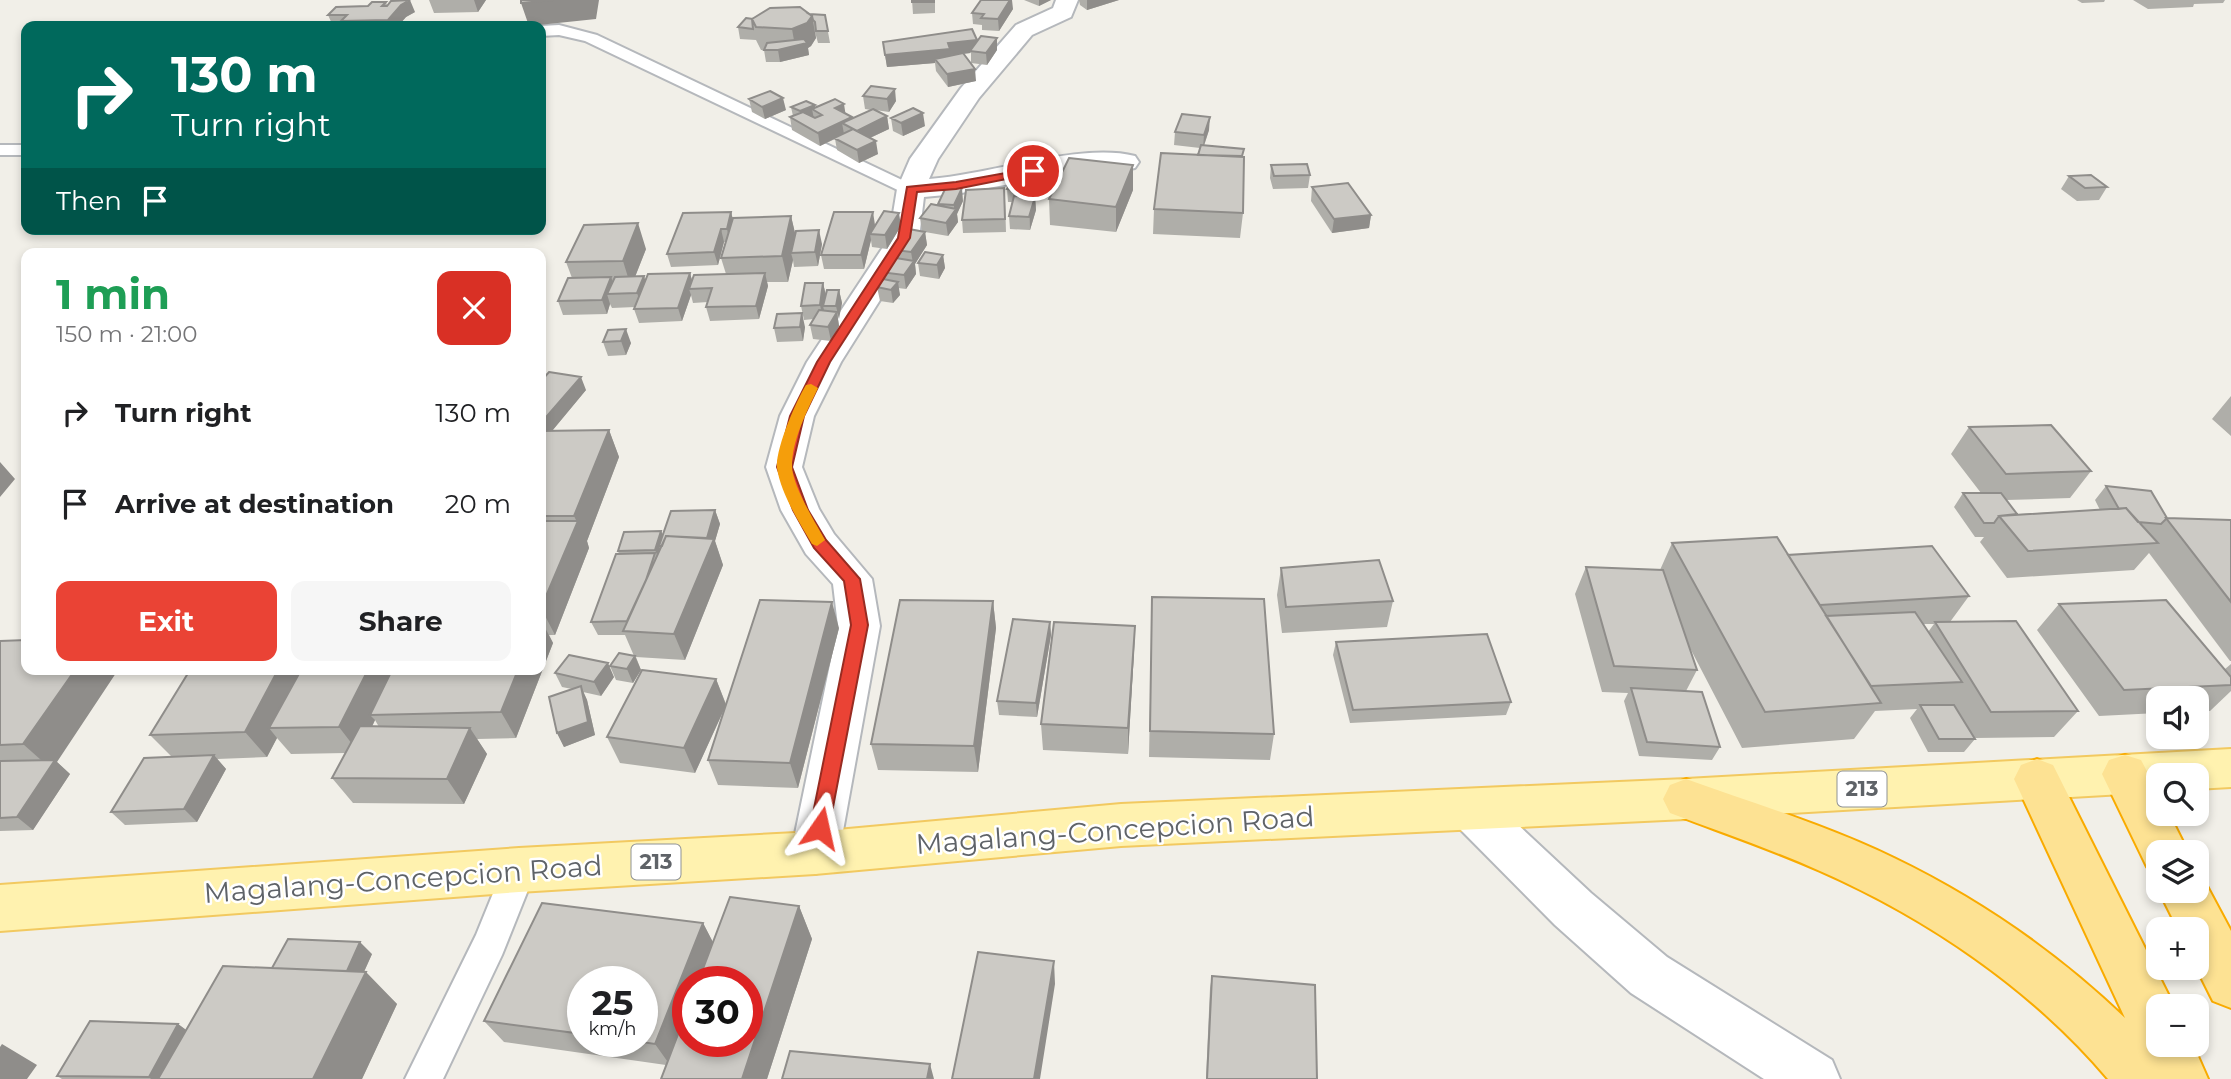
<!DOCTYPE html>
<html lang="en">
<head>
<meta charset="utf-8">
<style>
  :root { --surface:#fff; --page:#f6f6f6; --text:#202124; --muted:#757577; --accent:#ea4335 }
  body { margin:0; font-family:Montserrat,sans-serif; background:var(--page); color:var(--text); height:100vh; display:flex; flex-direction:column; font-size:26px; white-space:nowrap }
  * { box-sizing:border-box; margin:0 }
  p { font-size:23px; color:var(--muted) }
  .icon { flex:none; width:38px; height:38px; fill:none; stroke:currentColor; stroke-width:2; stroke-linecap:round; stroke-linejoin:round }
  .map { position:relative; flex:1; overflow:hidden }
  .details { position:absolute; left:21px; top:248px; width:525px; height:427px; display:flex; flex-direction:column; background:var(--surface); border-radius:14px; box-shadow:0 4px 10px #0003 }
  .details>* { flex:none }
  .top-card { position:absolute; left:21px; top:21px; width:525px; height:214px; border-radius:14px; box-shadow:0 4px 10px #0003; background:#00695c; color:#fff; overflow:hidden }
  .fabs { position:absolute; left:2146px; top:686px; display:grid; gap:14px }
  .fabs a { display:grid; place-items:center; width:63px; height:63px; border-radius:14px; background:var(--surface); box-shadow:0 4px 10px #0003; font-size:35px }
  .speed { position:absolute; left:567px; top:966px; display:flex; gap:14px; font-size:35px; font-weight:700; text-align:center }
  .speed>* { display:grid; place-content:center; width:91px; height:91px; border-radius:50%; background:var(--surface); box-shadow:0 4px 10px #0003; line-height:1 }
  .speed small { font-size:18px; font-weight:400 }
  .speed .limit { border:10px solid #d22; background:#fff; color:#111 }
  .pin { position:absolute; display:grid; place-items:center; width:60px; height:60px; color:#fff; margin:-30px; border:4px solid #fff; border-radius:50%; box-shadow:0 2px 7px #0007 }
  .me { position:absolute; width:77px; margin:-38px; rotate:11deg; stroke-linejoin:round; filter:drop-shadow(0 0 5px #0008) }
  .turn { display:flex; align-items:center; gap:24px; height:147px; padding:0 35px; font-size:32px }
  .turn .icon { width:91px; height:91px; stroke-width:2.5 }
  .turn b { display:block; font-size:49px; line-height:60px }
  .then { display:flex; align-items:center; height:66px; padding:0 35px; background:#0003; gap:14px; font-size:26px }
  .round { display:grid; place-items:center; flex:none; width:74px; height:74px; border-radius:14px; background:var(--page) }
  .head { display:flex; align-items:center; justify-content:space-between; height:119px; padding:0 35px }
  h1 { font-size:42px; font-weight:700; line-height:52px; color:#1e9e55 }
  .button { display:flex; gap:14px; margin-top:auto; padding:14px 35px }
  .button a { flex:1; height:80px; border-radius:14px; background:var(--accent); color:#fff; font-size:28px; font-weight:700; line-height:80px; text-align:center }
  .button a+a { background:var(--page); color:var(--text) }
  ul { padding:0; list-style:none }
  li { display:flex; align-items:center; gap:21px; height:91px; padding:0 35px }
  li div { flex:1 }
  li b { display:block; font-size:26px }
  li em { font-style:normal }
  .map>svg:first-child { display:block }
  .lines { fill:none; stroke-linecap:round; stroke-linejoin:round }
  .lane-casing { stroke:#b5b8bc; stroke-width:4 }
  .street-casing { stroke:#b5b8bc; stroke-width:4 }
  .primary-casing { stroke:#f2c960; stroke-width:4 }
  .highway-casing { stroke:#f9ab00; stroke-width:4 }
  .lane { fill:#fff; fill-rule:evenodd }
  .street { fill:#fff; fill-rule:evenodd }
  .primary { fill:#fff2af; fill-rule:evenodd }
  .highway { fill:#fde293; fill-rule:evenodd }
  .wall { fill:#afaea9; fill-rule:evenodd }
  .shaded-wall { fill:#8f8d8a }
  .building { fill:#cccac5; stroke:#8f8d8a; stroke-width:2 }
  .route { fill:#ea4335; stroke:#982c22; stroke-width:2 }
  .slow { fill:#f59e0b }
  .labels { text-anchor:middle; stroke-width:5; stroke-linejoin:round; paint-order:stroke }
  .shield { fill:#fff; stroke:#8f9295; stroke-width:2 }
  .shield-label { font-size:21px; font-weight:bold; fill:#5f6368 }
  .near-street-label { font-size:28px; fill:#5f6368; stroke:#fff }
</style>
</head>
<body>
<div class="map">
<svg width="2231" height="1079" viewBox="0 0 2231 1079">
  <rect width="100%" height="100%" fill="#f1efe8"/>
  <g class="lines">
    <g class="lane-casing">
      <path id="lane" d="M559,25L597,35L921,189L911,195L904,193L585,41L559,35L541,36V26Z
        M0,145H26V155H0Z
        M519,855L531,859L536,870L502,955L443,1079H405L476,935L507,859Z"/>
    </g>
    <g class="street-casing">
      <path id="street" d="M1056,0H1078L1071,17L1032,35L979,98L938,159L929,179C990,175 1079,142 1135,156L1139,162L1135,168L1125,170L1101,167L956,194L924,197L919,238L841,362L814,416L802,467L819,509L834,534L872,579L880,626L839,853L832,868L815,874L798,868L791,853L838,626L833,584L806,554L781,510L766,467L780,416L807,362L889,238L897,189L910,159L961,88L1016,25L1053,8Z
        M1470,789L1486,795L1591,893L1667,957L1832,1060L1840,1079H1764L1631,993L1555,925L1454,823L1447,809L1454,795Z"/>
    </g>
    <g class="primary-casing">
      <path id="primary" d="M2231,749V787L2196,789V775H2158V792L1686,819L1121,846L815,874L519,892L0,931V885L519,848L815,832L1121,804L1686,779Z"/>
    </g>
    <g class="highway-casing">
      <path id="highway" d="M2125,755L2141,760L2158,792V814H2169L2188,852H2158V871L2147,867L2102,774L2109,760Z
        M2037,759L2053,765L2174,1006H2158V1045H2193L2208,1079H2108C2032,989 1927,918 1820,871C1771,849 1720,832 1670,813L1663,799L1670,785L1686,779C1756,804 1828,826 1894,858C1979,899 2057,953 2125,1018L2014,779L2021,765Z
        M2196,873L2201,875L2231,931V1008L2213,1001L2196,967V929H2178L2159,891H2196Z"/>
    </g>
    <use href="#lane" class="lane"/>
    <use href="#street" class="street"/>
    <use href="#primary" class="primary"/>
    <use href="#highway" class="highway"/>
  </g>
  <path class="wall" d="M429,0H486L478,12L434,13Z
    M912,0H935V13L913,14Z
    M1024,0H1051L1039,6Z
    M1079,0H1119L1087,10L1080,5Z
    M2077,0H2105L2104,2L2082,3Z
    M2133,0H2225L2223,3L2194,4L2193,7L2148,9Z
    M386,2L387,5L415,12L406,17L398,26H333L328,15Z
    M1013,9L999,31L982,30V25L973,24L972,13Z
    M809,14L825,15L830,43H818L815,32L816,38L811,46L808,48L809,55L780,62H766L764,50H761L756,40L740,39L738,27L753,19Z
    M997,38V50L987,65L971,63V53L963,54L976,81L948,87L936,71L935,63L887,67L883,42L977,43Z
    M871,86L896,101L889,112L875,110L887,116L889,129L870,138L878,154L859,163L837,150L835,139L820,146L792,130L790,117L793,116L791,107L815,108L845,113L852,117L853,118L871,110L865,109L863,96Z
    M749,99L786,110L765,119L752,112Z
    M891,118L925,126L903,136L893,131Z
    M1209,130L1204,146L1243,157V213L1240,238L1153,234L1154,209L1198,155L1200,148L1174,145L1175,132Z
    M1271,165L1310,175L1308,188L1273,189L1270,178Z
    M1041,174L1042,187L1035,197L1036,210L1030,230L1010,229L1009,216L1012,202H1008L1007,189Z
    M2069,176L2107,187L2099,200L2077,201L2061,189Z
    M1312,187L1371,215L1369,228L1332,233L1311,201Z
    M1133,190L1116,232L1050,225L1049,199Z
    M963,201L957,214L958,222L948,236L925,232L927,245L915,264L916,274L906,289L898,288L900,295L893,303L880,301L877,287L882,281L880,272L896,258L895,250L922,231L920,218L938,205V204Z
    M1005,201L1006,232L963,233L962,220Z
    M731,212L733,219L791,216L795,234L822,244L818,266L794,267L793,260L788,282H767L768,286L759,319L710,321L706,307L708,302L693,303L691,295L682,321L639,323L634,309L635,307L612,308L610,304L607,314L563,315L558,301L572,278L566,262L646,249L635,277L644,276L645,281L690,273L692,281L726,274L721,258L726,242H724L718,265L671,267L667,254Z
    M875,225L874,227L901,226L887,249L872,247L871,240L864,269H824L821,255Z
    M943,255L945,268L939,279L920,276L918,263Z
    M823,283L826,295L839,290L842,303L838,319L839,326L831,341L813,339L810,325L814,319L804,320L801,306Z
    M805,327L803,341L777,342L774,328Z
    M608,330L631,343L626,355L608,356L603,342Z
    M541,381L586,390L552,431L609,430L619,457L587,541L589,548L555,635H549L553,643L516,738L477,739L487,754L464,804L353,803L332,778L346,753L291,754L277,738L267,757L217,759L226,769L197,822L125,825L111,812L172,757L150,735L541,670ZM375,720L379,727H372Z
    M2231,396V436L2212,419Z
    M1969,427L2091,471L2070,498L2006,500L2017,514L2100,510L2095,500L2106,486L2167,518L2231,520V661H2230L2149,553L2134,570L2007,578L1980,542L1984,537H1975L1954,507L1963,493H1981L1951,454Z
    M715,510L720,524L715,541L723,565L685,660L636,657L641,670L633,683L616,680L610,666L634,656L625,635H598L591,622L619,554L618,551L661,531L663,535Z
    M1672,543L1969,596L1950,622L2078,711L2054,737L1975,738V739L1964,752H1928L1910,718L1917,709L1875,711L1854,739L1742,748L1690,648L1697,670L1686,691L1720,747L1712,760L1639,756L1624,701L1628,693L1602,692L1575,594L1586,567L1660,570ZM1924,624H1934L1928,632Z
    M1281,568L1393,601L1387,627L1282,633L1277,595Z
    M1152,597L1274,734L1270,760L1149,757Z
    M993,601L996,628L978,772L878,770L871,744Z
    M2059,604L2225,669L2231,664V691L2210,711H2196V698H2158V713L2099,716L2037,630Z
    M1050,622L1051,635L1037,717L999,715L997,701Z
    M1135,626L1134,652L1128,754L1043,750L1041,724Z
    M839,628L798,788L718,785L708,760L723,712L695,773L620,763L607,737L716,679L726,704Z
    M0,641L57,762L70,774L33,830L0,831Z
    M1336,642L1511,702L1506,715L1350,723L1333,655Z
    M555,673L614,677L601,696L583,692L587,700L595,735L564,747L557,733L572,689L562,687Z
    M730,897L799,906L812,939L767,1079H661L666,1065L504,1042L484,1021L542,903L703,923L713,943ZM583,982H642V1041H583ZM688,982H747V1041H688Z
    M372,954L364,972L397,1004L362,1079H62L57,1076L178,1024L186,1030L272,968Z
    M1212,976L1317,1079H1206L1210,988Z"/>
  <path class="shaded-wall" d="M410,0L415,12L406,17L398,26H390L388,20L401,5Z
    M474,0H486L478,12Z
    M553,0H599L596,19L529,26L521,3Z
    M1010,0H1012L1013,9L999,31L998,19Z
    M1039,0H1051L1039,6Z
    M1087,0H1119L1087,10Z
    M812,16L816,38L811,46L808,48L809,55L780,62L778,50L795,46L792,29Z
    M997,38V50L987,65L986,53Z
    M977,40V52L970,51V53L950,55L951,61L935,59V63L887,67L885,55L948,43Z
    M975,69L976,81L948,87L947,74Z
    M895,89L896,101L889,112L887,99Z
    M783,98L786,110L765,119L762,107Z
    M844,104L846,117L835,108Z
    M815,105L816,112L812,109L814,119L803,124L800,111Z
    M923,113L925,126L903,136L901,123Z
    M887,116L889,129L859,143L857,131Z
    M852,117L854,129L842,123L844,134L820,146L818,133Z
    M1210,117L1209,130L1203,148L1204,135Z
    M876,141L878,154L859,163L857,150Z
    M1133,165V190L1116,232V207Z
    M1041,174L1042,187L1035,197L1036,210L1030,230L1029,192Z
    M962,188L963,201L957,214L958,222L948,236L946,223L954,211V205Z
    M731,212L734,225L730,242L727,229Z
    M873,212L875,225L872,234H870L871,240L864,269L861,255Z
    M899,213L901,226L887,249L885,235Z
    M1371,215L1369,228L1332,233L1334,219Z
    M791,216L797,241L791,253L793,260L788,282L782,256Z
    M638,223L646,249L631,287L623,261Z
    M721,229L724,242L718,265L714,252Z
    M819,230L822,244L818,266L815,252Z
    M925,232L927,245L915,264L916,274L906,289L904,275L913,263L911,252Z
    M943,255L945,268L939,279L937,265Z
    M690,273L694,287L689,289L691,295L682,321L678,308Z
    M765,273L768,286L759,319L756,306Z
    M644,276L648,290L642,307L637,293Z
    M611,277L616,291L607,294L610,304L607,314L602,300Z
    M898,282L900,295L893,303L891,290Z
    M823,283L826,296L823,306L824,310L823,319L820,305Z
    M839,290L842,303L839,319L836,306Z
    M837,312L839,326L831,341L828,327Z
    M802,313L805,327L803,341L800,327Z
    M626,329L631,343L626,355L621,341Z
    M581,377L586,390L547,437L541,423Z
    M609,430L619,457L587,541L589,548L555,635L541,608L577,522L574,516Z
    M0,462L15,479L0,497Z
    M715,510L720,524L715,541L723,565L685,660L674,634L705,545Z
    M661,531L667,545L659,546L663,556L661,564L655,550Z
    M993,601L996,628L978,772L974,746Z
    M832,602L839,628L798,788L790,763Z
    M541,620L553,643L516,738L501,712L518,670H541Z
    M1050,622L1051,635L1037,717L1036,703Z
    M1135,626L1134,652L1128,754V728Z
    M635,656L641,670L633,683L627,669Z
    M608,663L614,677L601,696L594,682Z
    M75,670H118L57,762L70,774L33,830L17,817L50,768L23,744Z
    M278,670H312L269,728L277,738L267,757L245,732Z
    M368,670H399L370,715L375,720L359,753L339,727Z
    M716,679L726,705L695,773L684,748Z
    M581,686L587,700L595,735L564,747L557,733Z
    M470,728L487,754L464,804L447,779Z
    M214,755L226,769L197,822L184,809Z
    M799,906L812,939L767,1079H742Z
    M703,923L715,946L701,982H688V1017L670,1065L655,1044Z
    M360,942L372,954L352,998L340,986Z
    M1054,961L1055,984L1040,1079H1034Z
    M366,972L397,1004L362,1079H313Z
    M178,1024L193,1035L169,1079H151L149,1077Z
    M2,1044L37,1065L27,1079H0V1047Z
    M930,1064L934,1079H927Z"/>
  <path class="building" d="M410,0L401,5L388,20L341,21L347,15H328L336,7L368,6L372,2H386L382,6H387L391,1Z
    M521,0H553L521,3Z
    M912,0H934V2H912Z
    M981,0H1010L998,19L981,18L984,14L972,13Z
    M800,7L812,16L807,23L792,29L756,27L752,19L770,8Z
    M809,14L825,15L828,31H816L815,22L813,20L812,16Z
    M746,18L753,19H752L753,29L738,27Z
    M972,29L977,40L948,43L950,49L885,55L883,42Z
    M981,36L997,38L986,53L970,51Z
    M804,39L807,43L778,50H764L767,43Z
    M963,53L975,69L947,74L935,59Z
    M871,86L895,89L887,99L863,96Z
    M770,91L783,98L762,107L749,99Z
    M835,99L844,104L835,108L852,117L818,133L790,117L803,112L815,118L822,115L812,109Z
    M806,101L815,105L800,111L791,107Z
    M913,108L923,113L901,123L891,118Z
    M873,109L887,116L857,131L842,123Z
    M1182,114L1210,117L1204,135L1175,132Z
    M853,129L876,141L857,150L834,138Z
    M1201,145L1244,149L1242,156L1198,155Z
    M1161,153L1244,157L1243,213L1154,209Z
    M1069,158L1133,165L1116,207L1049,199Z
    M1307,164L1310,175L1274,176L1271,165Z
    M1020,170L1041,174L1029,192L1007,189Z
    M2091,175L2107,187L2085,188L2069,176Z
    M1348,183L1371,215L1334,219L1312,187Z
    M946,187L962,188L954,205L938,204Z
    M1004,188L1005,219L962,220L966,190Z
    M1014,196L1035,197L1029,217L1009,216Z
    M931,204L956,209L946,223L920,218Z
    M884,211L899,213L885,235L870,234Z
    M731,212L727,229H721L714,252L667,254L683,213Z
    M834,212H873L861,255H821Z
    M791,216L782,256L721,258L733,218Z
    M638,223L623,261L566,262L584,225Z
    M909,229L925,232L911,252L895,250Z
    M819,230L815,252L791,253L796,231Z
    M925,252L943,255L937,265L918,263Z
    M890,257L914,261L904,275L880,272Z
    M690,273L678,308L634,309L648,274Z
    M765,273L756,306L706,307L712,288L689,289L694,275Z
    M644,276L637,293L607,294L615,277Z
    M611,277L602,300L558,301L568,278Z
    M883,279L898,282L891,290L877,287Z
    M805,283H823L820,305L801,306Z
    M827,290H839L836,306H823Z
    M819,310L837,312L828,327L810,325Z
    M802,313L800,327L774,328L777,314Z
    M626,329L621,341L603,342L608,330Z
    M549,372L581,377L541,423V381Z
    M2051,425L2091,471L2006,474L1969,427Z
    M609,430L574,516H541V431Z
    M2106,486L2151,491L2167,518L2161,524L2138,522L2126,508L2119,509Z
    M1963,493H2001L2017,514L1999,516L1994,523H1984Z
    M2126,508L2158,543L2028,551L1999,516Z
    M715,510L707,538L666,536L662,546H659L671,511Z
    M2166,518L2231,520V602Z
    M541,521H578L541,608Z
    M661,531L655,550L618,551L624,532Z
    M666,536L714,539L674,634L623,631Z
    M1777,537L1881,703L1765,712L1672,543Z
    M1932,546L1969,596L1820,605L1788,555Z
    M655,553L646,580L627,621L591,622L616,554Z
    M1379,560L1393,601L1286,607L1281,568Z
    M1586,567L1663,570L1697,670L1614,666Z
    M1152,597L1264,599L1274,734L1150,731Z
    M760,600L832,602L790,763L708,760Z
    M900,600L993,601L974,746L871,744Z
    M2166,600L2231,677V685L2124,690L2059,604Z
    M1915,612L1962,682L1871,686L1826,616Z
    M1013,619L1050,622L1036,703L997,701Z
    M2016,621L2078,711L1991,712L1935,622Z
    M1054,622L1135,626L1128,728L1041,724Z
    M1487,634L1511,702L1353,710L1336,642Z
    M26,640V670H75L23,744L0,745V641Z
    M619,653L635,656L627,669L610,666Z
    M569,655L608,663L594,682L555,673Z
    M190,670H278L245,732L150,735Z
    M301,670H368L339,727L269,728Z
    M392,670H518L501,712L370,715Z
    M642,670L716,679L684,748L607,737Z
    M581,686L588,722L557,733L549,697Z
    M1631,688L1702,692L1720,747L1647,742Z
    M1920,705H1954L1975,739H1939Z
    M360,726L470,728L447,779L332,778Z
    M214,755L184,809L111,812L144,758Z
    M55,760L17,817L0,818V761Z
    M730,897L799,906L742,1079H661L688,1008V1041H747V982H698Z
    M542,903L703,923L655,1044L635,1041H642V982H583V1034L484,1021Z
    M288,939L360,942L347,971L272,968Z
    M978,952L1054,961L1034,1079H952Z
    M223,966L366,972L313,1079H158Z
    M1212,976L1315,985L1317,1079H1207Z
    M90,1021L178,1024L149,1077L57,1076Z
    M790,1051L930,1064L927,1079H782Z"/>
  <path class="route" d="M1033,168L1037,169V173L956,189L917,192L910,238L830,362L804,416L792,467L808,510L826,540L860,579L868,625L829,828L827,834L820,837L813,834L810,828L851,625L844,581L814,548L793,510L777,467L790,416L817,362L898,238L907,187L956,182Z"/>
  <path class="slow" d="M811,384L818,388C807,411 792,440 792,466C792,485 815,522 825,540L817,546L812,544C799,522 781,494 777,468C775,450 796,401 806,385Z"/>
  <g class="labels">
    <g class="shield">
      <rect x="1837.5" y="771.5" width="49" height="35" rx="5"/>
      <rect x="631.5" y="844.5" width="49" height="35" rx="5"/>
    </g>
    <g class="shield-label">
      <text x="1862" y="796">213</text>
      <text x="656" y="869">213</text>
    </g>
    <g class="near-street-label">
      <text transform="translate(1115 830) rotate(-4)" y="10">Magalang-Concepcion Road</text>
      <text transform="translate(403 879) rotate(-4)" y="10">Magalang-Concepcion Road</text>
    </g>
  </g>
</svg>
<div class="fabs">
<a><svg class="icon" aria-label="sound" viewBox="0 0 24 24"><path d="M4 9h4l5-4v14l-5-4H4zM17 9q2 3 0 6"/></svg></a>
<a><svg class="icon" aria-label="search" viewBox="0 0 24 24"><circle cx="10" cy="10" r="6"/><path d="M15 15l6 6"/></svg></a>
<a><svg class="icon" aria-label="layers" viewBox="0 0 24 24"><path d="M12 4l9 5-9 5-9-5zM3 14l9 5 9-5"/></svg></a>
<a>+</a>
<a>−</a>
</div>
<div class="speed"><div>25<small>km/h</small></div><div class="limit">30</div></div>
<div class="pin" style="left:1033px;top:171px;background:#d93025"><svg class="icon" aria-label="arrive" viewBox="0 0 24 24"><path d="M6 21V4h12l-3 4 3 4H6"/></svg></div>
<svg class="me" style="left:820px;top:828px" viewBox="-20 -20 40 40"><path d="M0-17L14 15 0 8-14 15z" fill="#ea4335" stroke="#fff" stroke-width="4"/></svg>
<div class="top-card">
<div class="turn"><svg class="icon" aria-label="right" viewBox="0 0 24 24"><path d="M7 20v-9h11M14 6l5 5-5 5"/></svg><div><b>130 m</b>Turn right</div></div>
<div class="then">Then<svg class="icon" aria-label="arrive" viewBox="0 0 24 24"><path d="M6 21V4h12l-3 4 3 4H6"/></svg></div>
</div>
<section class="details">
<div class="head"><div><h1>1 min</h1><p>150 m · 21:00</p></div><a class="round" style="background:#d93025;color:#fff"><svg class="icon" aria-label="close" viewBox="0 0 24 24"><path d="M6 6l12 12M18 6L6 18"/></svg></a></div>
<ul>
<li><svg class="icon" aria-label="right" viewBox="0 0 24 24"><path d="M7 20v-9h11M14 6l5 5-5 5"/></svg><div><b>Turn right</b></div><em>130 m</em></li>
<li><svg class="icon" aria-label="arrive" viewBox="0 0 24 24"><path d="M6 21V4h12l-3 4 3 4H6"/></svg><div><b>Arrive at destination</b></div><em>20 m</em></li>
</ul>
<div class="button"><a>Exit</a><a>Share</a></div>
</section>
</div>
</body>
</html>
